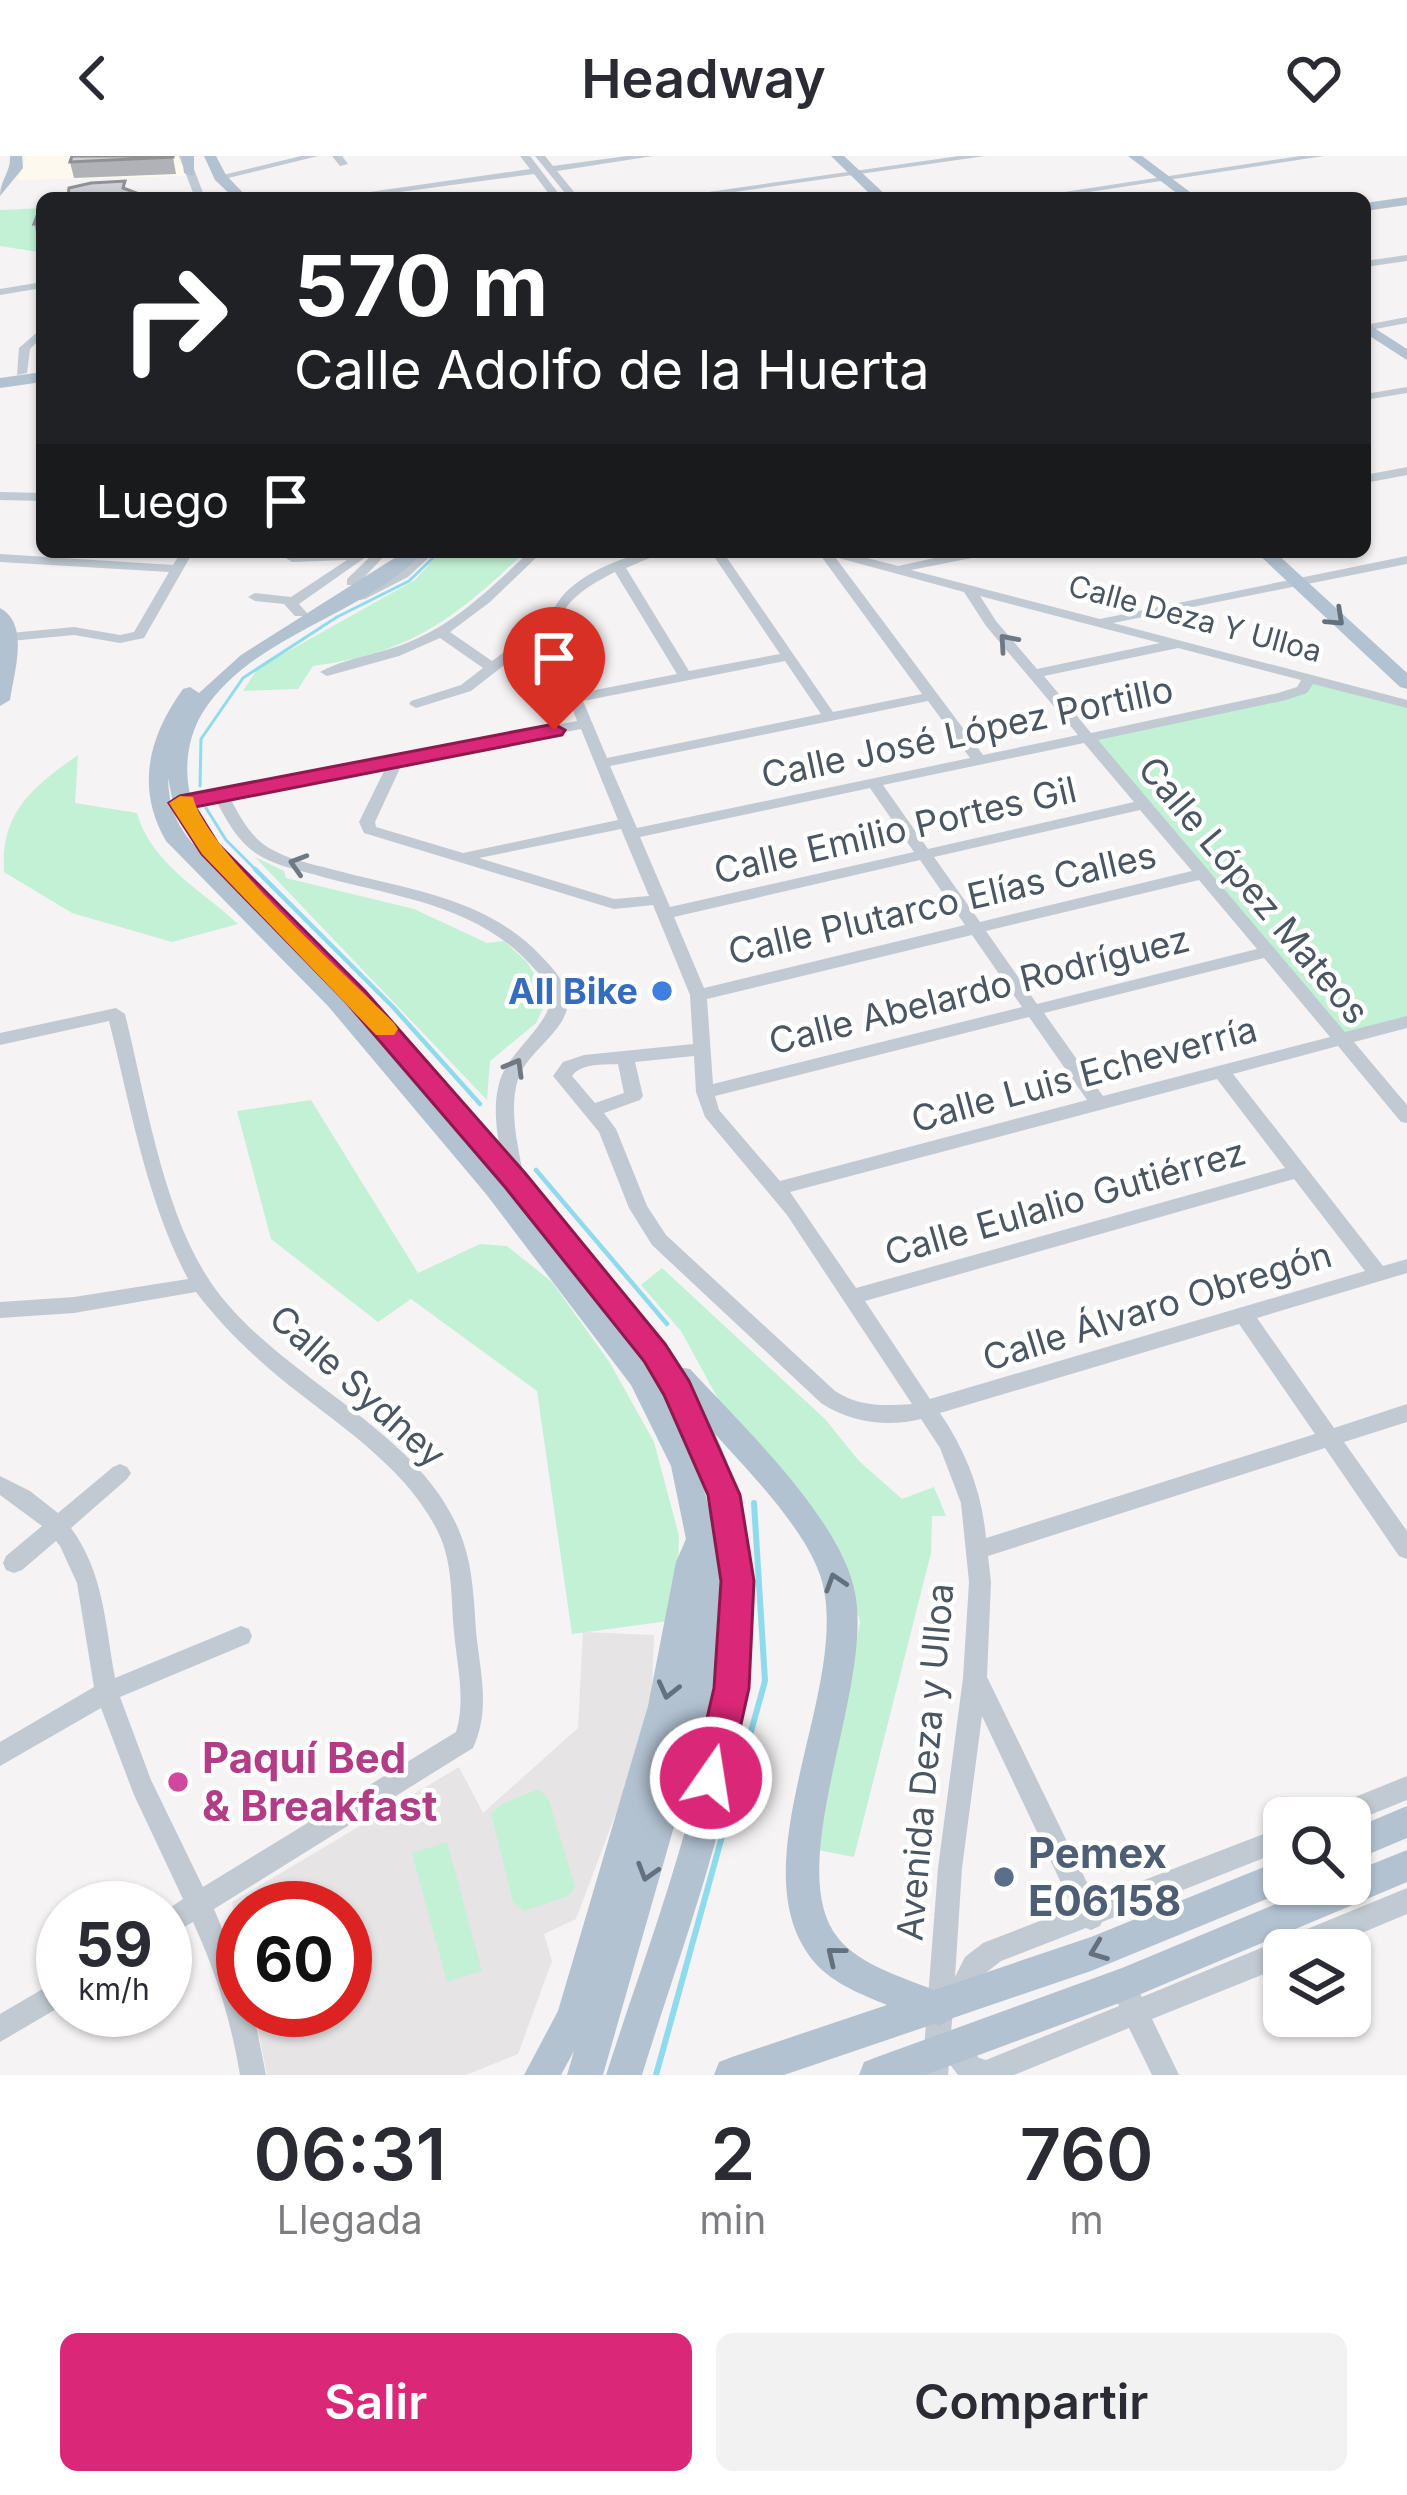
<!DOCTYPE html>
<html lang="es">
<head>
<meta charset="utf-8">
<style>
  :root { --surface:#fff; --page:#f2f2f3; --text:#2b2b33; --muted:#7c7c81; --accent:#db2777 }
  body { margin:0; font-family:Inter,sans-serif; background:var(--page); color:var(--text); height:100vh; display:flex; flex-direction:column; font-size:45px; white-space:nowrap }
  * { box-sizing:border-box; margin:0 }
  p { font-size:39px; color:var(--muted) }
  .icon { flex:none; width:66px; height:66px; fill:none; stroke:currentColor; stroke-width:2; stroke-linecap:round; stroke-linejoin:round }
  .map { position:relative; height:1919px; overflow:hidden }
  .side { display:flex; flex-direction:column; background:var(--surface); flex:1 }
  .side>* { flex:none }
  .top-card { position:absolute; left:36px; top:36px; width:1335px; height:366px; border-radius:18px; box-shadow:0 3px 9px #0004; background:#202124; color:#fff; overflow:hidden }
  .tools { position:absolute; left:1263px; top:1641px; display:grid; gap:24px }
  .tools a { display:grid; place-items:center; width:108px; height:108px; border-radius:18px; background:var(--surface); box-shadow:0 3px 9px #0004; font-size:60px }
  .speed { position:absolute; left:36px; top:1725px; display:flex; gap:24px; font-size:60px; font-weight:700; text-align:center }
  .speed>* { display:grid; place-content:center; width:156px; height:156px; border-radius:50%; background:var(--surface); box-shadow:0 3px 9px #0004; line-height:1 }
  .speed small { font-size:30px; font-weight:400 }
  .speed .limit { border:18px solid #d22; background:#fff; color:#111 }
  .pin { position:absolute; display:grid; place-items:center; width:102px; height:102px; color:#fff; margin:-123px -51px; border-radius:50% 50% 50% 0; rotate:-45deg; box-shadow:0 0 12px #0007 }
  .pin .icon { rotate:45deg }
  .me { position:absolute; width:132px; margin:-66px; rotate:13deg; stroke-linejoin:round; filter:drop-shadow(0 0 9px #0008) }
  .turn { display:flex; align-items:center; gap:42px; height:252px; padding:0 60px; font-size:54px }
  .turn .icon { width:156px; height:156px; stroke-width:2.5 }
  .turn b { display:block; font-size:84px; line-height:102px }
  .then { display:flex; align-items:center; height:114px; padding:0 60px; background:#0003; gap:24px; font-size:45px }
  .eta { display:flex; justify-content:space-evenly; align-items:center; height:204px; text-align:center }
  .eta b { font-size:72px; font-weight:600; line-height:84px }
  .primary-button { display:flex; gap:24px; margin-top:auto; padding:24px 60px }
  .primary-button a { flex:1; height:138px; border-radius:18px; background:var(--accent); color:#fff; font-size:48px; font-weight:600; line-height:138px; text-align:center }
  .primary-button a+a { background:var(--page); color:var(--text) }
  header { display:flex; justify-content:space-between; align-items:center; height:156px; padding:0 60px; background:var(--surface); font-size:54px; font-weight:600 }
  .map>svg:first-child { display:block }
  .commercial { fill:#fdf9ef }
  .education { fill:#e6e4e5 }
  .green { fill:#c3f1d5 }
  .lines { fill:none; stroke-linecap:round; stroke-linejoin:round }
  .stream-far2 { stroke:#90daee; stroke-width:3 }
  .stream-far1 { stroke:#90daee; stroke-width:4.5 }
  .stream { stroke:#90daee; stroke-width:6 }
  .minor { fill:#c1cad2; fill-rule:evenodd }
  .major { fill:#b3c2d1; fill-rule:evenodd }
  .wall { fill:#b0b2b7 }
  .building { fill:#cdcfd5; stroke:#909195; stroke-width:3 }
  .oneway { stroke:#64717d }
  .oneway2 { stroke:#6e7983 }
  .route { fill:#db2777; stroke:#8e194d; stroke-width:3 }
  .slow { fill:#f59e0b }
  .shop-dot { fill:#3f7fe0; stroke:#fff; stroke-width:4.5 }
  .hotel-dot { fill:#d1479c; stroke:#fff; stroke-width:4.5 }
  .service-dot { fill:#5c6f8a; stroke:#fff; stroke-width:4.5 }
  .labels { text-anchor:middle; stroke-width:9; stroke-linejoin:round; paint-order:stroke }
  .far-street-label { font-size:30px; fill:#4a5661; stroke:#fff }
  .street-label { font-size:36px; fill:#4a5661; stroke:#fff }
  .shop-label { font-size:36px; font-weight:bold; fill:#366cbe; stroke:#fff; text-anchor:end }
  .near-hotel-label { font-size:42px; font-weight:bold; fill:#b23c85; stroke:#fff; text-anchor:start }
  .near-service-label { font-size:42px; font-weight:bold; fill:#4e5e75; stroke:#fff; text-anchor:start }
</style>
</head>
<body>
<header><svg class="icon" aria-label="back" viewBox="0 0 24 24"><path d="M15 5l-7 7 7 7"/></svg>Headway<svg class="icon" aria-label="heart" viewBox="0 0 24 24"><path d="M12 20l-8-8c-3-5 5-10 8-4 3-6 11-1 8 4z"/></svg></header>
<div class="map">
<svg width="1407" height="1919" viewBox="0 0 1407 1919">
  <rect width="100%" height="100%" fill="#f5f3f3"/>
  <path class="commercial" d="M26,0H181L188,20L18,24Z"/>
  <path class="education" d="M583,1476L654,1479L651,1564L576,1763L544,1778L552,1805L518,1898L466,1919H267L254,1854H345V1752H243V1800L232,1746L459,1611L483,1657L578,1572Z"/>
  <path class="green" d="M42,52L38,96L0,90V54Z
    M440,396H525C455,462 412,497 313,510L298,533L243,535L258,512L415,424Z
    M1313,523L1407,548V864L1336,884L1082,580L1306,532Z
    M78,599L75,647L137,657C151,708 202,734 238,768L172,786L72,757L4,716C0,654 36,629 78,599Z
    M255,701L284,715L286,722L414,753L487,787L504,785L527,806L548,842L536,867L490,905L487,944Z
    M311,944L418,1117L480,1088L507,1090L552,1126L610,1207L654,1286L679,1380L676,1464L572,1478L537,1235L411,1143L378,1166L271,1083L237,955Z
    M662,1112L825,1263L859,1305L902,1343L934,1331L946,1360H932L931,1397L854,1701L818,1694L860,1466L842,1399L728,1261L681,1175L641,1129Z
    M539,1633L549,1644L575,1731L568,1740L524,1755L513,1746L491,1658L502,1648Z
    M447,1686L482,1815L447,1826L412,1697Z"/>
  <g class="lines">
    <path class="stream-far2" d="M200,630L201,583L243,522L337,461L409,425L439,396
      M206,652L226,684L258,716"/>
    <path class="stream-far1" d="M255,713L393,851L480,948
      M536,1014L667,1168"/>
    <path class="stream" d="M656,1919L765,1525L754,1347"/>
    <path class="minor" d="M179,0H189L205,42H195Z
      M301,0H318L220,24L215,21Z
      M332,0H342L348,8L340,10Z
      M520,0H530L562,42H552L534,18L355,42H328L530,13Z
      M535,0H545L553,10L627,0H653L557,15L579,42H569Z
      M959,0H985L693,42H667Z
      M1300,0H1324L1050,42H1025Z
      M1407,99V105L1365,111V105Z
      M42,126V132L0,139V133Z
      M1407,161V167L1365,175V169Z
      M42,172V181L30,193L27,217L17,219L19,192Z
      M1407,231V237L1365,244V238Z
      M1407,311V319L1365,327V319Z
      M0,336L42,337V345L0,344Z
      M181,396H193L144,482L120,487L74,479L0,486V478L74,471L120,479L134,476L169,416L0,406V398L173,409Z
      M343,396H373L299,448L307,457L305,460H295L284,448L255,445L248,441L255,437L291,441L347,404L292,406L286,402L287,399Z
      M375,396H388L357,429H347V423Z
      M421,396H435L408,421L365,443L360,444L353,440L398,415Z
      M529,396H542L490,446L450,476L492,505C509,492 530,479 545,464C554,455 558,443 568,434C593,412 631,396 664,396L626,412L689,515L780,498L711,396H723L833,556L922,538L818,396H844L898,410L962,396H988L982,400L911,414L1100,463L1407,400V408L1113,467L1407,544V552L1313,528L1307,537L1286,544L1098,584L1345,876L1407,860V872L1354,886L1407,949V967L1401,966L1338,890L1233,918L1383,1110L1407,1103V1117L1257,1162L1334,1272L1407,1248V1266L1344,1286L1407,1375V1403L1399,1400L1325,1292L988,1400L991,1426L987,1521L1095,1743L1284,1670V1694L1102,1766L1100,1770L1091,1774L1086,1772L1001,1805L983,1819L967,1852L958,1856L953,1854L951,1876L961,1880L979,1902L986,1904L1119,1850L1109,1829L1113,1820L1122,1816L1131,1820L1142,1841L1407,1732V1758L1321,1794H1284V1810L1152,1863L1179,1919H1152L1129,1872L1014,1919H958L949,1907L948,1919H922L938,1712L963,1522L969,1426L961,1347L940,1292L921,1263C887,1272 850,1266 821,1247L652,1089L629,1052L599,976L553,920L563,906L584,899L693,888L690,839L653,749L614,753L364,677L359,666L386,611L230,642C240,661 250,680 269,692C287,703 311,708 331,713C405,733 486,741 541,800C551,810 563,823 567,838C575,871 527,894 518,923C508,956 519,992 524,1024L522,1029H508L506,1024C500,992 490,956 500,924C509,895 555,864 550,839C548,827 539,818 531,809C476,749 397,741 323,721C303,715 280,711 262,701C239,689 228,666 216,645L180,652L172,647L180,642L577,565L544,478L471,535L416,552L409,548L411,545L461,529L483,512L440,482L399,500L327,520L320,516C345,502 381,498 409,486C456,467 492,431 529,396ZM835,401L964,436L986,470L1078,579L983,599ZM615,416L677,518L580,537C573,520 558,498 557,480C555,448 591,428 615,416ZM980,440L1160,487L1037,513L996,465ZM1178,492L1301,524L1297,531L1278,537L1091,577L1044,520ZM785,505L821,558L607,602L583,545ZM928,545L970,602L637,672L610,610ZM581,573L618,664L463,697L376,671L375,666L402,608ZM1084,587L1134,646L928,693L883,629ZM870,632L914,696L670,751L640,681ZM1140,654L1192,715L980,766L934,701ZM621,673L649,740L614,743L479,702ZM920,704L965,769L704,832L674,761ZM1199,724L1257,793L1037,848L986,775ZM972,779L1022,851L713,928L707,843ZM1264,802L1330,881L1103,940L1044,857ZM1029,861L1087,944L780,1025L719,954L715,940ZM694,900L696,936L705,961L787,1059L912,1248C883,1250 860,1251 835,1235L666,1079L647,1050L616,973L604,957L640,944L643,940L635,906ZM618,908L624,937L595,947L572,920C581,907 603,909 618,908ZM1217,923L1285,1012L856,1132L790,1036ZM1294,1023L1365,1115L930,1243L865,1145ZM1239,1168L1315,1278L986,1382C982,1336 966,1295 940,1257ZM982,1560L1073,1752L983,1787L965,1801L955,1821L962,1712Z
      M116,852L125,858C145,939 162,1049 206,1119C269,1221 424,1270 463,1385C473,1414 474,1445 476,1475C480,1517 491,1552 473,1592L214,1753L243,1823V1854H253L266,1919H240C231,1865 216,1816 193,1766L165,1782V1755L183,1743L134,1639L101,1552L0,1610V1586L94,1531L77,1427L60,1390L56,1385L22,1414L14,1417L6,1414L3,1407L6,1400L42,1370L0,1339V1320L30,1335L58,1357L113,1311L120,1308L127,1311L131,1317L127,1323L71,1372C104,1417 105,1468 115,1522L241,1470L249,1473L252,1480L249,1487L120,1541L151,1624L203,1731L456,1576C466,1543 457,1510 454,1476C451,1443 453,1406 438,1376C406,1310 335,1267 280,1222C249,1196 221,1169 196,1136L74,1157L0,1162V1146L74,1141L188,1123C146,1043 131,952 109,865L0,889V877Z
      M1407,1620V1644L1350,1667V1662H1320L1323,1654Z
      M63,1821V1849L0,1886V1858Z"/>
    <path class="major" d="M10,0H22L23,12L0,40C0,24 11,16 10,0Z
      M182,0H194V20L184,17Z
      M204,0H216L226,19L248,42H234L215,24Z
      M831,0H844L889,42H874Z
      M1128,0H1142L1198,42H1183Z
      M1407,41V49L1365,55V47Z
      M1365,166L1407,193V204L1365,177Z
      M42,216V226L0,232V222Z
      M404,396H424C362,461 253,478 203,556C184,586 182,629 198,661C230,725 300,769 348,820C418,892 483,969 547,1046C592,1099 639,1152 677,1211L690,1213C740,1267 837,1359 854,1432C877,1527 780,1710 838,1782C860,1809 902,1821 934,1834L1091,1781L1284,1703V1728L1296,1731L1091,1815L953,1862L939,1870L934,1868L784,1919H714L719,1906L732,1901L887,1849C863,1839 834,1828 816,1808C735,1716 845,1545 824,1434C815,1382 750,1317 715,1278C810,1473 701,1726 642,1919H606C658,1757 745,1547 718,1376C709,1318 682,1266 652,1216L699,1310L721,1407L713,1534L603,1919H567L574,1895L561,1919H524L558,1855L648,1550L676,1406L686,1383L671,1310L631,1229L486,1038L328,850L166,685C135,631 149,580 183,533L190,531L199,537L241,499ZM168,622L174,652L199,694C178,673 169,653 168,622Z
      M1256,396H1275L1407,517V533L1400,531Z
      M0,452C30,468 14,516 10,544L0,550Z
      M1407,1650V1682L1350,1706V1674Z
      M1407,1694V1726L1122,1846L925,1919H859L864,1906L877,1901L1122,1812L1324,1728H1350V1717Z"/>
  </g>
  <path class="wall" d="M173,1L176,18L74,22L70,6Z
    M42,46V90L40,91L34,68Z"/>
  <path class="building" d="M72,0H173V1L70,6Z
    M125,25L123,32L139,38L127,42H61L68,41L69,32L91,27Z
    M42,46V67L34,68Z"/>
  <defs><path id="oneway-chevron" d="M-2-3.5L2.5 0L-2 3.5" fill="none" stroke-width="1.6" stroke-linecap="round" stroke-linejoin="round" transform="scale(3)"/></defs>
  <g class="oneway">
    <use href="#oneway-chevron" transform="translate(1336 462) rotate(43)"/>
    <use href="#oneway-chevron" transform="translate(835 1426) rotate(-108)"/>
    <use href="#oneway-chevron" transform="translate(668 1534) rotate(104)"/>
    <use href="#oneway-chevron" transform="translate(647 1716) rotate(107)"/>
    <use href="#oneway-chevron" transform="translate(1098 1795) rotate(159)"/>
    <use href="#oneway-chevron" transform="translate(835 1799) rotate(-141)"/>
  </g>
  <g class="oneway2">
    <use href="#oneway-chevron" transform="translate(1007 486) rotate(-131)"/>
    <use href="#oneway-chevron" transform="translate(298 708) rotate(-163)"/>
    <use href="#oneway-chevron" transform="translate(515 911) rotate(-60)"/>
  </g>
  <path class="route" d="M554,568L565,574L562,579L195,651L218,688L365,835L525,1017L665,1188L689,1225L740,1339L754,1425L749,1532L729,1622L724,1635L711,1640L698,1635L693,1622L714,1532L721,1425L708,1339L664,1239L644,1205L505,1031L347,847L202,698L169,647L180,640Z"/>
  <path class="slow" d="M180,640L193,641C204,692 349,821 394,867L398,873L394,879H376L202,698L169,647Z"/>
  <circle class="shop-dot" cx="662" cy="835" r="12"/>
  <circle class="hotel-dot" cx="178" cy="1626" r="12"/>
  <circle class="service-dot" cx="1004" cy="1721" r="12"/>
  <g class="labels">
    <g class="far-street-label">
      <text transform="translate(1195 463) rotate(15)" y="10">Calle Deza Y Ulloa</text>
    </g>
    <g class="street-label">
      <text transform="translate(967 576) rotate(-12)" y="13">Calle José López Portillo</text>
      <text transform="translate(895 674) rotate(-13)" y="13">Calle Emilio Portes Gil</text>
      <text transform="translate(1254 734) rotate(50)" y="13">Calle López Mateos</text>
      <text transform="translate(942 747) rotate(-13)" y="13">Calle Plutarco Elías Calles</text>
      <text transform="translate(979 834) rotate(-14)" y="13">Calle Abelardo Rodríguez</text>
      <text transform="translate(1084 918) rotate(-15)" y="13">Calle Luis Echeverría</text>
      <text transform="translate(1065 1046) rotate(-16)" y="13">Calle Eulalio Gutiérrez</text>
      <text transform="translate(1157 1150) rotate(-17)" y="13">Calle Álvaro Obregón</text>
      <text transform="translate(358 1230) rotate(42)" y="13">Calle Sydney</text>
      <text transform="translate(925 1606) rotate(-85)" y="13">Avenida Deza y Ulloa</text>
    </g>
    <g class="shop-label">
      <text x="638" y="848">All Bike</text>
    </g>
    <g class="near-hotel-label">
      <text x="202" y="1617">Paquí Bed<tspan x="202" dy="48">&amp; Breakfast</tspan></text>
    </g>
    <g class="near-service-label">
      <text x="1028" y="1712">Pemex<tspan x="1028" dy="48">E06158</tspan></text>
    </g>
  </g>
</svg>
<div class="tools">
<a><svg class="icon" aria-label="search" viewBox="0 0 24 24"><circle cx="10" cy="10" r="6"/><path d="M15 15l6 6"/></svg></a>
<a><svg class="icon" aria-label="layers" viewBox="0 0 24 24"><path d="M12 4l9 5-9 5-9-5zM3 14l9 5 9-5"/></svg></a>
</div>
<div class="speed"><div>59<small>km/h</small></div><div class="limit">60</div></div>
<div class="pin" style="left:554px;top:574px;background:#d93025"><svg class="icon" aria-label="arrive" viewBox="0 0 24 24"><path d="M6 21V4h12l-3 4 3 4H6"/></svg></div>
<svg class="me" style="left:711px;top:1622px" viewBox="-20 -20 40 40"><circle r="17" fill="#db2777" stroke="#fff" stroke-width="3"/><path d="M0-11L8 9 0 5-8 9z" fill="#fff"/></svg>
<div class="top-card">
<div class="turn"><svg class="icon" aria-label="right" viewBox="0 0 24 24"><path d="M7 20v-9h11M14 6l5 5-5 5"/></svg><div><b>570 m</b>Calle Adolfo de la Huerta</div></div>
<div class="then">Luego<svg class="icon" aria-label="arrive" viewBox="0 0 24 24"><path d="M6 21V4h12l-3 4 3 4H6"/></svg></div>
</div>
</div>
<section class="side">
<div class="eta">
<div><b>06:31</b><p>Llegada</p></div>
<div><b>2</b><p>min</p></div>
<div><b>760</b><p>m</p></div>
</div>
<div class="primary-button"><a>Salir</a><a>Compartir</a></div>
</section>
</body>
</html>
